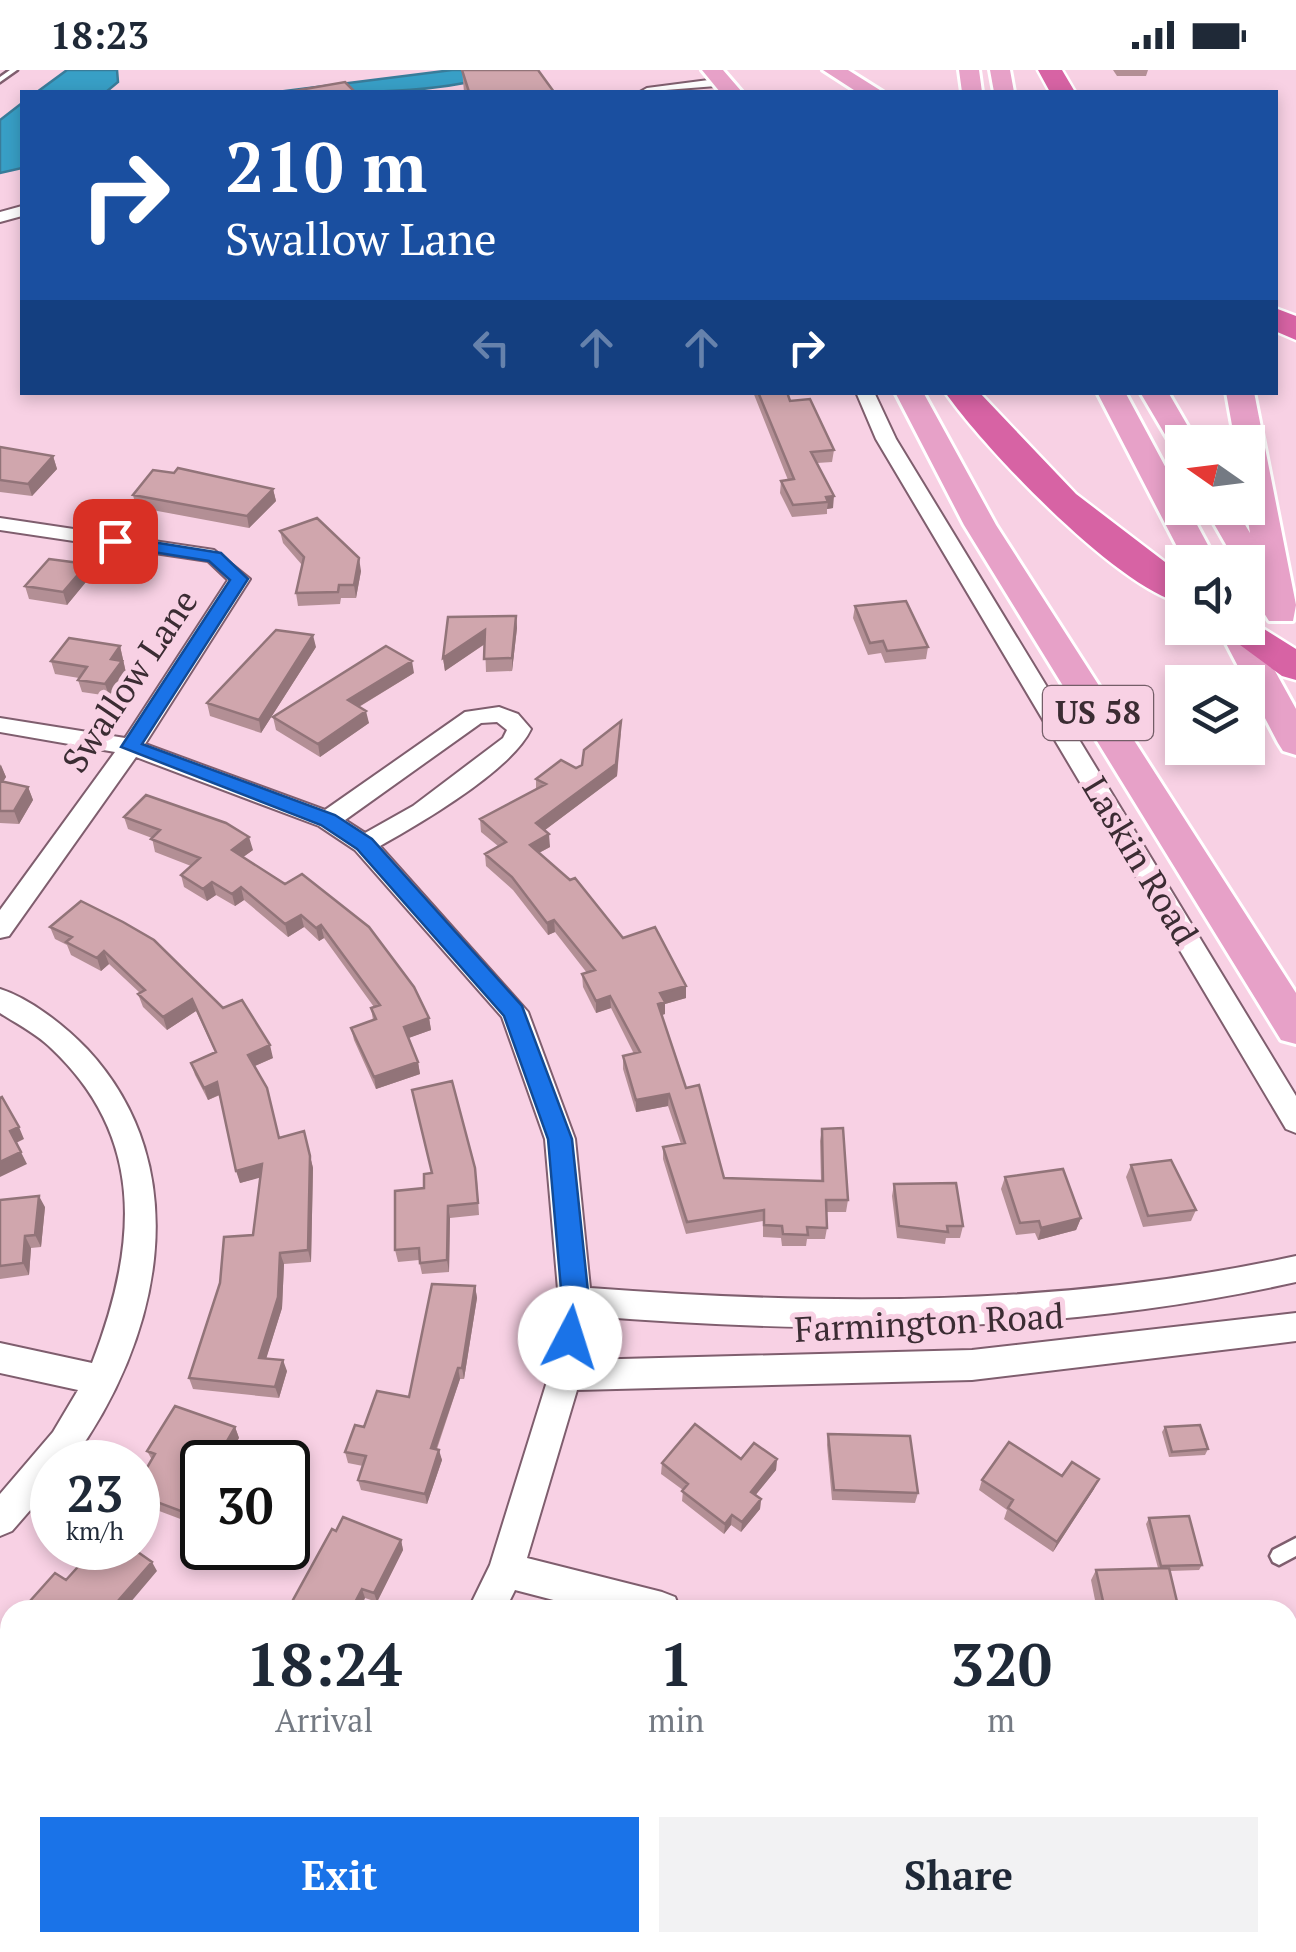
<!DOCTYPE html>
<html lang="en">
<head>
<meta charset="utf-8">
<style>
  :root { --surface:#fff; --page:#f2f2f3; --text:#1f2937; --muted:#747a83; --accent:#1a73e8 }
  body { margin:0; font-family:"PT Serif",serif; background:var(--page); color:var(--text); height:100vh; display:flex; flex-direction:column; font-size:38px; white-space:nowrap }
  * { box-sizing:border-box; margin:0 }
  p { font-size:32px; color:var(--muted) }
  .icon { flex:none; width:55px; height:55px; fill:none; stroke:currentColor; stroke-width:2; stroke-linecap:round; stroke-linejoin:round }
  .map { position:relative; flex:1; overflow:hidden }
  .sheet { position:absolute; left:0px; top:1530px; width:1298px; height:352px; display:flex; flex-direction:column; background:var(--surface); border-radius:30px 30px 0 0; box-shadow:0 5px 15px #0003 }
  .sheet>* { flex:none }
  .banner { position:absolute; left:20px; top:20px; width:1258px; height:305px; border-radius:0px; box-shadow:0 5px 15px #0003; background:#1a4fa0; color:#fff; overflow:hidden }
  .needle { width:65px; rotate:284deg }
  .fabs { position:absolute; left:1165px; top:355px; display:grid; gap:20px }
  .fabs a { display:grid; place-items:center; width:100px; height:100px; border-radius:0px; background:var(--surface); box-shadow:0 5px 15px #0003; font-size:50px }
  .speed { position:absolute; left:30px; top:1370px; display:flex; gap:20px; font-size:50px; font-weight:700; text-align:center }
  .speed>* { display:grid; place-content:center; width:130px; height:130px; border-radius:50%; background:var(--surface); box-shadow:0 5px 15px #0003; line-height:1 }
  .speed small { font-size:25px; font-weight:400 }
  .speed .limit { border:5px solid #111; border-radius:15px; background:#fff; color:#111 }
  .pin { position:absolute; display:grid; place-items:center; width:85px; height:85px; color:#fff; margin:-42px; border-radius:20px; box-shadow:0 5px 15px #0006 }
  .me { position:absolute; width:110px; margin:-55px; rotate:5deg; stroke-linejoin:round; filter:drop-shadow(0 0 8px #0008) }
  .turn { display:flex; align-items:center; gap:35px; height:210px; padding:0 40px; font-size:45px }
  .turn .icon { width:130px; height:130px; stroke-width:2.5 }
  .turn b { display:block; font-size:70px; line-height:85px }
  .lanes { display:flex; align-items:center; height:95px; padding:0 40px; background:#0003; justify-content:center; gap:50px; direction:ltr }
  .lanes .off { opacity:.35 }
  .eta { display:flex; justify-content:space-evenly; align-items:center; height:170px; text-align:center }
  .eta b { font-size:60px; font-weight:700; line-height:70px }
  .cta { display:flex; gap:20px; margin-top:auto; padding:20px 40px }
  .cta a { flex:1; height:115px; border-radius:0px; background:var(--accent); color:#fff; font-size:40px; font-weight:700; line-height:115px; text-align:center }
  .cta a+a { background:var(--page); color:var(--text) }
  .status { display:flex; justify-content:space-between; align-items:center; height:70px; padding:0 50px; background:var(--surface); direction:ltr }
  .status svg { height:28px; fill:currentColor }
  .map>svg:first-child { display:block }
  .water { fill:#389fc6; stroke:#397c9a; stroke-width:2.5 }
  .lines { fill:none; stroke-linecap:round; stroke-linejoin:round }
  .lane-casing { stroke:#7f5e6e; stroke-width:5 }
  .street-casing { stroke:#7f5e6e; stroke-width:4 }
  .primary-casing { stroke:#fff; stroke-width:6 }
  .highway-casing { stroke:#fff; stroke-width:5 }
  .lane { fill:#fff; fill-rule:evenodd }
  .street { fill:#fff; fill-rule:evenodd }
  .primary { fill:#e7a1c8; fill-rule:evenodd }
  .highway { fill:#d763a4; fill-rule:evenodd }
  .wall { fill:#b38f95 }
  .shaded-wall { fill:#927479 }
  .building { fill:#d0a6ad; stroke:#927479; stroke-width:2.5 }
  .route { fill:#1a73e8; stroke:#114b97; stroke-width:2.5 }
  .labels { text-anchor:middle; stroke-width:10; stroke-linejoin:round; paint-order:stroke }
  .shield { fill:#f8d1e4; stroke:#745e68; stroke-width:2.5 }
  .shield-label { font-size:32px; font-weight:bold; fill:#3b2c33 }
  .street-label { font-size:35px; fill:#3b2c33; stroke:#f8d1e4 }
</style>
</head>
<body>
<div class="status"><b>18:23</b><svg viewBox="0 0 49 12"><path d="M0 12V9h3v3zM5 12V6h3v6zM10 12V3h3v9zM15 12V0h3v12zM26 1h20v11H26zM47 4h2v5h-2z"/></svg></div>
<div class="map">
<svg width="1296" height="1882" viewBox="0 0 1296 1882">
  <rect width="100%" height="100%" fill="#f8d1e4"/>
  <path class="water" d="M67,0H117L118,12L106,22H37Z
    M452,0H514C440,26 354,22 277,22Z
    M22,33V98L0,103V50Z"/>
  <g class="lines">
    <g class="lane-casing">
      <path id="lane" d="M10,0H17L0,12V7Z
        M1296,1468V1486L1279,1495L1273,1492L1270,1486L1273,1480Z"/>
    </g>
    <g class="street-casing">
      <path id="street" d="M724,8L729,15L640,22L647,18Z
        M22,136V146L0,152V142Z
        M856,322H874L896,369L1296,1026V1063L1286,1059L876,369Z
        M0,448L214,480L250,509L145,674L325,740L465,642L499,637L518,644L531,659C512,700 421,753 380,776L528,942L575,1069L590,1218C828,1236 1061,1237 1296,1186V1212C1058,1265 831,1265 589,1246L583,1290L972,1280L1296,1243V1271L972,1310L577,1320L527,1488L662,1522L675,1527L680,1540H592L515,1520L505,1540H468L490,1495L549,1305L559,1231L545,1069L502,947L355,780L319,756L136,687L9,866L0,868V840L115,682L0,662V648L125,668L228,510L208,491L0,460ZM497,652L507,660L503,668L413,736L365,763L345,750L481,653Z
        M0,919C31,929 65,956 87,979C199,1099 160,1271 71,1392H52V1415L12,1461L0,1466V1424L53,1362L78,1320L0,1303V1273L92,1293C136,1179 148,1069 51,978C37,964 17,954 0,943Z
        M250,1872H294L290,1882H246Z"/>
    </g>
    <g class="primary-casing">
      <path id="primary" d="M702,0H723L742,22H720Z
        M823,0H848L883,22H857Z
        M959,0H979L982,22H962Z
        M990,0H1010L1014,22H994Z
        M895,322H923L996,455L1296,923V974L1281,970L964,455Z
        M1097,322H1125L1182,428V438H1188L1217,492H1185Z
        M1140,322H1168L1197,372H1182V381L1173,378Z
        M1226,322H1254L1296,535L1293,551H1269C1257,532 1248,516 1248,492H1236L1205,438H1235L1250,463L1246,438L1248,372H1235Z
        M1248,552L1296,639V685L1283,681L1278,673L1218,558H1248Z"/>
    </g>
    <g class="highway-casing">
      <path id="highway" d="M1038,0H1062L1075,22H1050Z
        M1275,238L1296,246V270L1275,261Z
        M945,322H979L1076,424L1182,505V533C1119,520 983,377 945,322Z
        M1248,549L1296,579V610L1282,606L1217,558H1248Z"/>
    </g>
    <use href="#lane" class="lane"/>
    <use href="#street" class="street"/>
    <use href="#primary" class="primary"/>
    <use href="#highway" class="highway"/>
  </g>
  <path class="wall" d="M462,0L554,22H464Z
    M1113,0H1148L1146,6H1117Z
    M753,322H787L790,331L834,380L832,392L817,393L833,438L827,439V444L792,447L780,423L781,411L788,410Z
    M0,377L53,386L57,399L32,426L0,422Z
    M273,419L276,431L249,458L136,437L133,425Z
    M280,461L361,501L356,528H341L340,534L298,536L296,523L302,495L283,473Z
    M87,494L90,507L67,535L29,529L25,516Z
    M855,536L928,577L926,589L885,593L881,583L868,585L853,548Z
    M516,546L517,558L512,601L486,602L485,574L445,601L443,588Z
    M120,576L126,603L109,626L82,622L78,610L79,608L55,604L51,591Z
    M316,577L261,663L210,646L207,633Z
    M414,603L359,637L369,653L320,687L276,660L273,647Z
    M621,663L617,706L545,760L550,777L539,783L623,868L686,916V928L665,934V944L662,945L686,1018L724,1108L821,1111L820,1071L822,1059L848,1130L846,1142H826L827,1158L825,1169H807L806,1176H782L781,1168L763,1167V1151L686,1164L663,1089V1077L681,1074L668,1036L636,1042L623,999V986L634,984L611,938L596,943L583,917L582,904L587,903L555,862L548,865L513,820L486,796L485,784L498,776L481,762L480,749L536,719V709L576,698L582,695Z
    M0,694L6,707L3,712L28,717L33,730L19,754L0,753Z
    M124,747L253,780L243,787L429,948L431,960L408,968L418,992L420,1004L376,1019L354,970L351,958L373,950L371,938L374,937L324,868L319,871L304,857L288,867L244,830L235,836L216,825L207,831L184,817L181,805L191,796L155,782L152,768L128,759Z
    M81,831L273,988L255,996L279,1067L304,1061L313,1098L311,1192L284,1194L282,1238L266,1288L287,1301L279,1328L193,1319L189,1308L253,1165L260,1107L240,1113L220,1025L208,1030L195,1005L191,993L215,982L196,941L167,960L143,937L138,924L140,923L109,894L101,901L71,885L67,875L55,869L50,857Z
    M1131,1095L1196,1140L1191,1151L1143,1157L1126,1107Z
    M1005,1107L1081,1148L1076,1160L1038,1170L1035,1163L1016,1165L1001,1119Z
    M477,1110L479,1145L450,1148L449,1202L422,1204L419,1190L398,1192L395,1180L424,1118Z
    M894,1114L963,1156L960,1168H946L945,1174L897,1168L892,1126Z
    M0,1130L45,1137L41,1177L31,1178L29,1205L0,1209Z
    M475,1216L477,1228L464,1309H460L437,1379L442,1390L427,1434L361,1420L358,1410L363,1396L348,1393L345,1382L364,1357L409,1327Z
    M235,1357L239,1368L202,1392V1433L191,1453L138,1433V1413L152,1390L147,1381Z
    M1165,1357L1208,1379L1205,1385L1169,1387L1162,1362Z
    M828,1364L918,1423L915,1433L832,1430L827,1375Z
    M741,1389H777L776,1400L755,1425L761,1429L760,1439L741,1462L731,1455L724,1464L682,1431L683,1420L661,1404L662,1393Z
    M1062,1406L1094,1419L1053,1482L1004,1449L1007,1440L979,1420L982,1410Z
    M1149,1448L1202,1495L1199,1500L1170,1501L1179,1540H1097L1091,1510L1096,1500L1158,1498L1146,1454Z
    M336,1461L401,1470L403,1480L377,1532L365,1528L359,1540H297L293,1530Z
    M1296,1593V1636L1288,1616V1596Z
    M1296,1709V1812L1288,1792V1710Z
    M1296,1826V1882H1278L1274,1872H1288V1829Z"/>
  <path class="shaded-wall" d="M53,386L57,399L32,426L28,414Z
    M273,419L276,431L249,458L247,446Z
    M834,426L833,438L827,439L828,432L826,427Z
    M359,488L361,501L356,528L354,515Z
    M87,494L90,507L67,535L63,522Z
    M516,546L517,558L512,601V588Z
    M485,560L486,573L445,601L443,588Z
    M313,565L316,577L261,663L259,650Z
    M120,576L126,603L109,626L105,614L111,589Z
    M412,591L414,603L350,642L348,630Z
    M366,641L369,653L320,687L318,674Z
    M621,651L617,706L537,766L536,753Z
    M1,695L6,707L0,716V696Z
    M28,717L33,730L19,754L14,741Z
    M549,764L550,777L531,787L530,775Z
    M249,767L253,780L235,793L232,780Z
    M212,812L216,825L207,831L203,819Z
    M241,817L244,830L235,836L232,824Z
    M301,845L304,857L288,867L285,854Z
    M554,850L555,862L548,865L547,853Z
    M321,855L324,868L319,871L316,858Z
    M104,881L109,894L101,901L97,888Z
    M686,916V928L665,934V944L658,946L660,923Z
    M610,926L611,938L596,943V931Z
    M192,929L196,941L167,960L163,947Z
    M429,948L431,960L406,969L404,957Z
    M270,975L273,988L252,997L248,985Z
    M418,992L420,1004L376,1019L374,1007Z
    M217,1012L221,1024L208,1030L204,1018Z
    M669,1024L668,1036L636,1042V1030Z
    M19,1057L24,1069L16,1073L10,1061Z
    M21,1082L27,1094L0,1107V1092Z
    M310,1086L313,1098L311,1192L308,1180Z
    M262,1094L266,1106L240,1113L236,1101Z
    M39,1126L45,1137L41,1177L35,1165Z
    M448,1136L450,1148L449,1202L447,1190Z
    M1081,1148L1076,1160L1038,1170L1041,1158Z
    M25,1166L31,1178L29,1205L23,1193Z
    M280,1183L284,1194L282,1238L263,1299L259,1288Z
    M475,1216L477,1228L464,1309L462,1298Z
    M283,1290L287,1301L279,1328L275,1317Z
    M458,1298L460,1309L433,1388L431,1378Z
    M235,1357L239,1368L226,1392H215Z
    M439,1380L442,1390L427,1434L425,1424Z
    M777,1389L776,1400L750,1432L751,1422Z
    M1099,1409L1094,1419L1053,1482L1057,1472Z
    M202,1414V1433L191,1453L186,1443Z
    M761,1429L760,1439L741,1462L742,1452Z
    M732,1445L731,1455L724,1464L725,1454Z
    M401,1470L403,1480L377,1532L374,1523Z
    M152,1492L157,1501L124,1540H110Z
    M362,1519L365,1528L359,1540H351Z
    M10,1669V1676L0,1685V1677Z
    M72,1872H77L81,1882H76Z
    M529,1872H543L524,1882H509Z"/>
  <path class="building" d="M462,0H538L554,22H469Z
    M345,12L355,22H288Z
    M758,322H787L790,331L810,329L834,380L811,382L834,426L826,427L828,432L793,435L781,411L794,409Z
    M0,377L53,386L28,414L0,410Z
    M178,398L273,419L247,446L133,425L153,400L174,403Z
    M317,448L359,488L354,515H339L338,522L296,523L304,487L280,461Z
    M49,489L87,494L63,522L25,516Z
    M906,531L928,577L887,581L883,571L870,573L855,536Z
    M516,546L512,588L484,589L485,560L443,588L448,547Z
    M276,560L313,565L259,650L207,633Z
    M69,568L120,576L111,589L122,591L105,614L78,610L87,597L51,591Z
    M386,576L412,591L348,630L366,641L318,674L273,647Z
    M621,651L616,694L536,753L549,764L530,775L570,810L575,808L623,868L655,857L686,916L660,923L665,932L658,934L686,1018L699,1015L724,1108L823,1111L822,1059L843,1058L848,1130H826L827,1158L807,1157L808,1165L783,1164L782,1156L764,1155V1140L687,1152L663,1077L685,1073L669,1024L636,1030L623,986L640,982L610,926L596,931L582,904L595,900L554,850L547,853L512,807L485,784L506,772L480,749L546,714L536,709L561,690L576,698L582,695L584,680Z
    M0,711L28,717L14,741H0Z
    M146,725L226,753L249,767L232,780L285,814L302,804L369,857L414,917L429,948L404,957L418,992L374,1007L351,958L376,949L371,938L380,935L321,855L316,858L301,845L285,854L241,817L232,824L212,812L203,819L181,805L200,788L151,769L160,760L124,747Z
    M81,831L123,852L154,870L223,938L242,930L270,975L248,985L267,1018L279,1068L304,1061L310,1086L308,1180L280,1183L278,1227L259,1288L283,1290L275,1317L189,1308L220,1213L224,1167L253,1165L262,1094L236,1101L217,1012L204,1018L191,993L216,982L192,929L163,947L138,924L145,920L104,881L97,888L66,872L72,867L50,857Z
    M452,1011L475,1098L478,1133L448,1136L447,1190L420,1193L419,1178L395,1180V1121L424,1118V1104L432,1103L412,1020Z
    M2,1027L19,1057L10,1061L21,1082L0,1092V1028Z
    M1171,1090L1196,1140L1148,1146L1131,1095Z
    M1063,1099L1081,1148L1041,1158L1039,1151L1020,1153L1005,1107Z
    M956,1113L963,1156H947L948,1162L899,1156L894,1114Z
    M39,1126L35,1165L25,1166L23,1193L0,1196V1130Z
    M432,1214L475,1216L462,1298H458L431,1378L439,1380L425,1424L358,1410L366,1386L345,1382L355,1355L364,1357L377,1321L409,1327Z
    M175,1336L235,1357L215,1392H202V1414L186,1443L138,1425V1413L155,1384L147,1381Z
    M695,1354L741,1389L754,1373L777,1389L751,1422L761,1429L742,1452L732,1445L725,1454L682,1421L688,1414L662,1393Z
    M1200,1355L1208,1379L1172,1382L1165,1357Z
    M828,1364L910,1366L918,1423L834,1420Z
    M1009,1372L1062,1406L1072,1392L1099,1409L1057,1472L1008,1438L1013,1430L982,1410Z
    M1189,1446L1202,1495L1161,1496L1149,1448Z
    M343,1447L401,1470L374,1523L362,1519L351,1540H316L293,1530L332,1459L336,1461Z
    M95,1478H132L152,1492L110,1540H42L30,1531L55,1503L66,1510Z
    M1169,1498L1179,1540H1105L1096,1500Z
    M2,1577L10,1588V1642L5,1646L10,1653V1669L0,1677V1579Z
    M1296,1593V1609L1289,1594Z
    M1296,1709V1764L1288,1744V1710Z
    M1296,1826V1877L1288,1858V1829Z
    M10,1834V1872H72L77,1881L0,1882V1842Z
    M473,1872H529L509,1882H476Z
    M591,1872H674L666,1882H583Z"/>
  <path class="route" d="M115,466L221,483L248,509L142,674L335,745L372,769L522,936L572,1069L589,1231L579,1277H561L557,1268L562,1231L548,1069L504,946L357,779L321,755L121,677L230,510L209,491L109,475V468Z"/>
  <g class="labels">
    <rect class="shield" x="1043" y="616" width="110" height="54" rx="8"/>
    <g class="shield-label">
      <text x="1098" y="654">US 58</text>
    </g>
    <g class="street-label">
      <text transform="translate(130 611) rotate(-56)" y="12">Swallow Lane</text>
      <text transform="translate(1140 791) rotate(59)" y="12">Laskin Road</text>
      <text transform="translate(929 1253) rotate(-3)" y="12">Farmington Road</text>
    </g>
  </g>
</svg>
<div class="fabs">
<a><svg class="needle" viewBox="-14 -14 28 28"><path d="M0-13l5 13h-10z" fill="#e53935"/><path d="M0 13l5-13h-10z" fill="#747a83"/></svg></a>
<a><svg class="icon" aria-label="sound" viewBox="0 0 24 24"><path d="M4 9h4l5-4v14l-5-4H4zM17 9q2 3 0 6"/></svg></a>
<a><svg class="icon" aria-label="layers" viewBox="0 0 24 24"><path d="M12 4l9 5-9 5-9-5zM3 14l9 5 9-5"/></svg></a>
</div>
<div class="speed"><div>23<small>km/h</small></div><div class="limit">30</div></div>
<div class="pin" style="left:115px;top:471px;background:#d93025"><svg class="icon" aria-label="arrive" viewBox="0 0 24 24"><path d="M6 21V4h12l-3 4 3 4H6"/></svg></div>
<svg class="me" style="left:570px;top:1268px" viewBox="-20 -20 40 40"><circle r="19" fill="#fff"/><path d="M0-13L10 11 0 6-10 11z" fill="#1a73e8"/></svg>
<div class="banner">
<div class="turn"><svg class="icon" aria-label="right" viewBox="0 0 24 24"><path d="M7 20v-9h11M14 6l5 5-5 5"/></svg><div><b>210 m</b>Swallow Lane</div></div>
<div class="lanes"><svg class="icon off" aria-label="left" viewBox="0 0 24 24"><path d="M17 20v-9H6M10 6l-5 5 5 5"/></svg><svg class="icon off" aria-label="ahead" viewBox="0 0 24 24"><path d="M12 20V5M6 11l6-6 6 6"/></svg><svg class="icon off" aria-label="ahead" viewBox="0 0 24 24"><path d="M12 20V5M6 11l6-6 6 6"/></svg><svg class="icon" aria-label="right" viewBox="0 0 24 24"><path d="M7 20v-9h11M14 6l5 5-5 5"/></svg></div>
</div>
<section class="sheet">
<div class="eta">
<div><b>18:24</b><p>Arrival</p></div>
<div><b>1</b><p>min</p></div>
<div><b>320</b><p>m</p></div>
</div>
<div class="cta"><a>Exit</a><a>Share</a></div>
</section>
</div>
</body>
</html>
